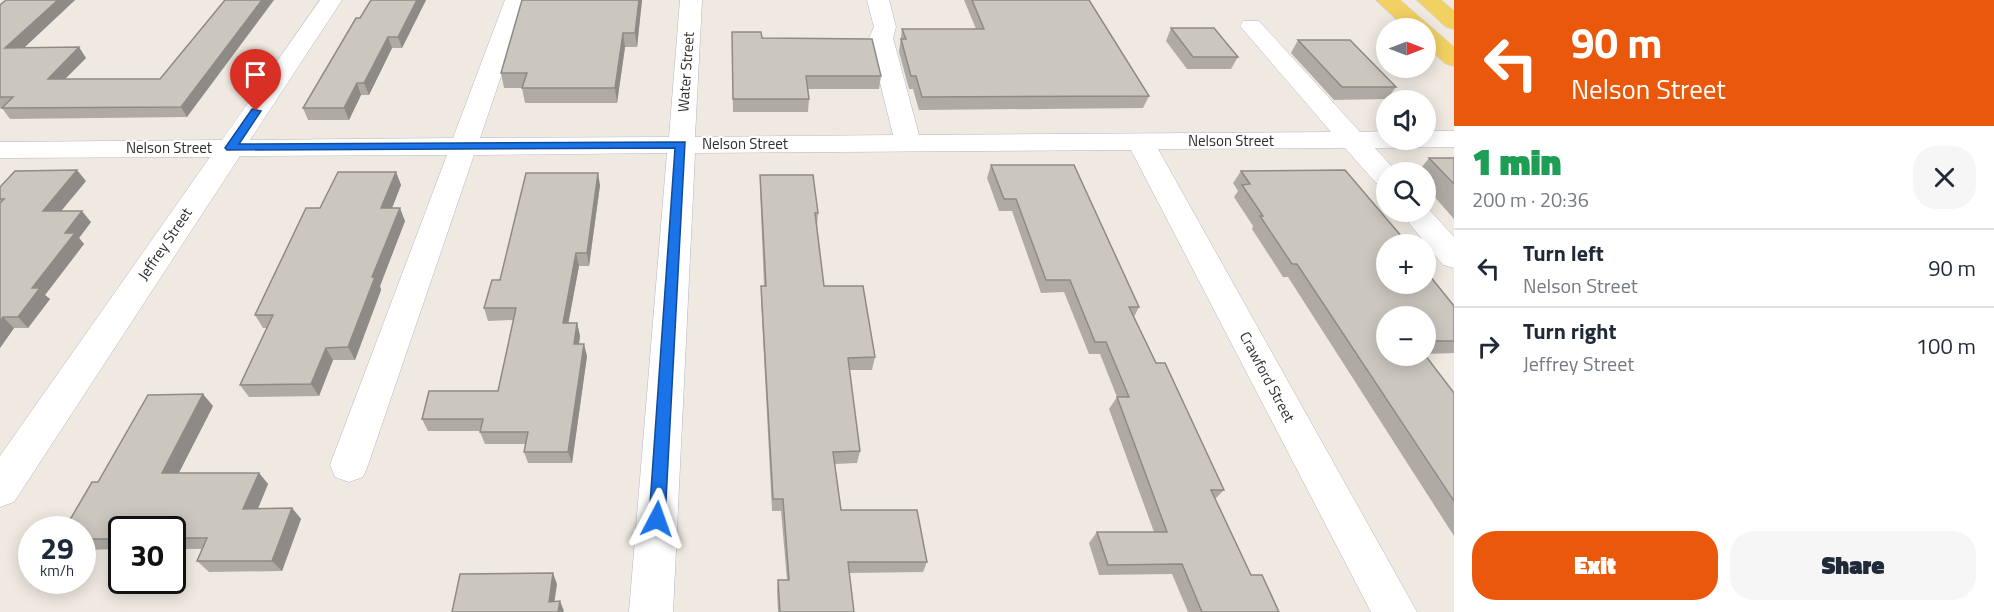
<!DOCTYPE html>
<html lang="en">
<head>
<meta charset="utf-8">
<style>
  :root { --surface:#fff; --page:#f6f6f7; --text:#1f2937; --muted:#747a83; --line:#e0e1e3; --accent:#ea580c }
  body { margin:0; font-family:"Titillium Web",sans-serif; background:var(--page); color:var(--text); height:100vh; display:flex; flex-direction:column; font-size:22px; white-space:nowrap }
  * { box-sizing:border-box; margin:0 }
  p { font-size:20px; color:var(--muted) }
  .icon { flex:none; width:33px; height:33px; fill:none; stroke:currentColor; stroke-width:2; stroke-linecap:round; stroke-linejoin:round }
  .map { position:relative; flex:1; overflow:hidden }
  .panel { display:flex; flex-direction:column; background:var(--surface); width:540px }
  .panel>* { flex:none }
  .guide { background:#ea580c; color:#fff; overflow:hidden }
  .needle { width:39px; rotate:90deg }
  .fabs { position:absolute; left:1376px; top:18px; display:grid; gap:12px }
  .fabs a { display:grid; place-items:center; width:60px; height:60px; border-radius:50%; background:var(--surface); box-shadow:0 3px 15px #0003; font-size:30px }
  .speed { position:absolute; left:18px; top:516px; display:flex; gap:12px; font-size:30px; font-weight:700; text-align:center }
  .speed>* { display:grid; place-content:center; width:78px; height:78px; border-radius:50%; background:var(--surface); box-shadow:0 3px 15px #0003; line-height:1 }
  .speed small { font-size:15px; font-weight:400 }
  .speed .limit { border:3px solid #111; border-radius:9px; background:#fff; color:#111 }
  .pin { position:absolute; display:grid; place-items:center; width:51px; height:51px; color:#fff; margin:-62px -26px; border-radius:50% 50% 50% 0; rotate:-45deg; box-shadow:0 0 6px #0007 }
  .pin .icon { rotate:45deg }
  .me { position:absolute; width:66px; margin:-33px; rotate:4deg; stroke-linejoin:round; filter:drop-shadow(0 0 4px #0008) }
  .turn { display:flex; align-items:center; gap:21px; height:126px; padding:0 18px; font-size:27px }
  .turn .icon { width:78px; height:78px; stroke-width:2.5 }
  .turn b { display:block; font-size:42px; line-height:51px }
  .round { display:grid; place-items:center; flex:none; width:63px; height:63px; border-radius:24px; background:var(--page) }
  .summary { display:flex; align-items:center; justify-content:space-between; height:102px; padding:0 18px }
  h1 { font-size:36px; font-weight:800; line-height:45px; color:#1e9e55 }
  .cta { display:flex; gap:12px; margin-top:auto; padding:12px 18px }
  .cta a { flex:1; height:69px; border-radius:24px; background:var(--accent); color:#fff; font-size:24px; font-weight:800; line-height:69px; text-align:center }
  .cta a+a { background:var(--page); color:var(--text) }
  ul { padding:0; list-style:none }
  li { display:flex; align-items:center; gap:18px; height:78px; padding:0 18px; border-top:2px solid var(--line) }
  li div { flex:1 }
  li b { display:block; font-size:22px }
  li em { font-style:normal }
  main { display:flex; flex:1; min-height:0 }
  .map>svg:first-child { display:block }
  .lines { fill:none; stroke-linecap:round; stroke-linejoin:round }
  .minor-casing { stroke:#b4b7c1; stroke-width:1 }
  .major-casing { stroke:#c9c9c9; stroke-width:1 }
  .minor { fill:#fff; fill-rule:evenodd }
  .major { fill:#f2d163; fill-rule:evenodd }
  .wall { fill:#afaba4 }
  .shaded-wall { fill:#8e8b86 }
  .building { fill:#cbc7bf; stroke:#8e8b86; stroke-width:1.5 }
  .route { fill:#1a73e8; stroke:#114b97; stroke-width:1.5 }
  .labels { text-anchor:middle; stroke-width:4.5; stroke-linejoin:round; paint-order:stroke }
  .street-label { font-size:15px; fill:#2e2e2e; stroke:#fff }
</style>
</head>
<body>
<main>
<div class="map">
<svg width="1454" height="612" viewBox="0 0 1454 612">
  <rect width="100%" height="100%" fill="#efe9e1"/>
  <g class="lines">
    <g class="minor-casing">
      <path id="minor" d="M320,0H342L250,140L453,138L505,0H527L480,138L669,137L680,0H702L695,137L893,135L869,38L874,27L867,0H889L896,27L893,38L919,135L1331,132L1240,26L1243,21H1259L1360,132L1386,131V140H1425V131H1454V147L1375,148L1397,172H1386V186L1376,183L1345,148L1158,149L1417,612H1371L1131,150L695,153L673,612H629L667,153L474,155L368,465L363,477L349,482L335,477L330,465L447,155L240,156L14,502L0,507V456L210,157L0,158V142L222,140Z
        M1425,205L1454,237V268L1443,265L1400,212H1425Z"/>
    </g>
    <g class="major-casing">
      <path id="major" d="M1376,0H1400L1454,47V66L1446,64L1425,46V28H1406Z
        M1417,0H1441L1454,11V29L1446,27Z"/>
    </g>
    <use href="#minor" class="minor"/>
    <use href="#major" class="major"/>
  </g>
  <path class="wall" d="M75,0L24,48L86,58L65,79H160L225,0L187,117L10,119L2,108H0V5Z
    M371,0H426L402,48H392L369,95H361L349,120H308L303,108Z
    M522,0H642L637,47H625L617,103H525L522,88H504L501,73Z
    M964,0H1089L1149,96L1143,108L919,110L913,89H909L899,52L902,29H976Z
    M1171,28L1238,57L1231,69H1187L1166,41Z
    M732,32L762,38L881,76L879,89H808L809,99L808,112H733Z
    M1298,40L1396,87L1387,99L1334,100L1291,53Z
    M1429,158H1454V219L1425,186V172H1418Z
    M991,165L1139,307L1134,317L1156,363L1224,490L1215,499L1251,575L1279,612H1188L1172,574L1099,575L1089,543L1097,532H1154L1109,409L1117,397L1100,354H1089L1064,292L1041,293L1012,211H999L987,178Z
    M1241,171L1386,244L1454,306V353L1425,354V316H1386L1454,393V536L1288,277H1283L1252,229L1253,226L1234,197L1238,191L1233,183Z
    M396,172L401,185L392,208L405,221L380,286L381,290L355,360H333L319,396L249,397L240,385L267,328H263L255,315L320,208Z
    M760,175L818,213L817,226L824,286L875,357L872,370H849L860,451L857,463L835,464L841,510L927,562L923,572L849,573L854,612H778L777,590L778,580H787L781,511H772L761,299V286H764L760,188Z
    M86,181L61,211L91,222L79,238L84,244L45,295L50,299L28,328H14L0,348V187Z
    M600,185L589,266H579L568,323H577L580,336L579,344L587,356L572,463H528L524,452L525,444H485L480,432V431H428L422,419L498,391L513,320L488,321L484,308Z
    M213,406L179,473H259L268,484L258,509L292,508L301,519L282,571L209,572L197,561L203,549H172V530H122V549L82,550V530L98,482Z"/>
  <path class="shaded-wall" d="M58,0H75L13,58L5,48Z
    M262,0H274L187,117L181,107Z
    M417,0H426L402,48L398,37Z
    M639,0H642L637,47L635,33Z
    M623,33L625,47L617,103L615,88Z
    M388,37L392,48L369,95L364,83Z
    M79,47L86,58L55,89L48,79Z
    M357,83L361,95L349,120L344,108Z
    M77,170L86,181L52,222L43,211Z
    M396,172L401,185L387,221L381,208Z
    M598,173L600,185L589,266L587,253Z
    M400,208L405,221L380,286L381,290L355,360L348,347L372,277Z
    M82,211L91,222L79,238L84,244L45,295L50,299L28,328L18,317L32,288L65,233Z
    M576,253L579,266L566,336L563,323Z
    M3,317L14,328L0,348V321Z
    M577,323L580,336L577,356L574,344Z
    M584,344L587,356L572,463L568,452Z
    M326,348L333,360L319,396L311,384Z
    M203,394L213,406L173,484L162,473Z
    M259,473L268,484L253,520L243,509Z
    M292,508L301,519L282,571L272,561Z
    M553,573L557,584L553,612L549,602Z
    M560,601L564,611L563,612H558Z"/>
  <path class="building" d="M6,0H58L5,48L79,47L48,79H160L225,0H262L181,107L2,108L13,97H0V5Z
    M371,0H417L398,37H388L364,83H357L344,108H303L356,18H360Z
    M522,0H639L635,33H623L615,88H522L527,73H501Z
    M972,0H1089L1149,96L922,97L916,76H911L901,39H906L902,29H984Z
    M1171,28H1214L1238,57H1193Z
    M732,32H761L762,38L872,39L881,76H806L809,99H733Z
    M1298,40H1350L1396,87H1342Z
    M1429,158H1454V184Z
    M991,165H1074L1139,307H1129L1156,363H1165L1224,490H1211L1251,575H1262L1279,612H1202L1182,564L1108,565L1097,532H1167L1117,397H1129L1106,342H1095L1070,280H1046L1016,199H1004Z
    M77,170L43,211H82L65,233H75L32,288H40L18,317H3L0,321V203L4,199H0V187L15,171Z
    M1345,170L1408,244H1386V284H1425V270L1454,306V341H1425V316H1386V356L1425,355L1454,393V501L1297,264H1292L1260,216H1263L1242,185L1250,184L1241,171Z
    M338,172H396L381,208H400L372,277H375L348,347L326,348L311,384L240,385L273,315H255L306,208H320Z
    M526,173H598L587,253H576L563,323H577L574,344H584L568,452H524L528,432H480L483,419H422L429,391H498L516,308H484L492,280H500Z
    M760,175H813L818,213H815L824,286H863L875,357L848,358L860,451L833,452L841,510H917L927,562H848L854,612H780L778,580H789L783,499H773L761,286H766Z
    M203,394L162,473H259L243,509L292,508L272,561H197L207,538H172V530H122V539H82V530H64L92,482H98L148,395Z
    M553,573L549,602L560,601L558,612H452L460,574Z"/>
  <path class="route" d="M252,109L261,111L239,144L685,142L665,519L663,524L657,526L651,524L649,519L675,148L227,150L225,148Z"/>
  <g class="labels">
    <g class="street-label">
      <text transform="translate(686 72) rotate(-86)" y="5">Water Street</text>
      <text x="1231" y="146">Nelson Street</text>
      <text x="745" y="149">Nelson Street</text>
      <text x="169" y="153">Nelson Street</text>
      <text transform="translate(165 244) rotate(-56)" y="5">Jeffrey Street</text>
      <text transform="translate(1267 377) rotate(62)" y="5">Crawford Street</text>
    </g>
  </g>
</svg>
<div class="fabs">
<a><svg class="needle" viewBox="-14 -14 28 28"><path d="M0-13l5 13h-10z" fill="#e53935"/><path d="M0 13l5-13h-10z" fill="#747a83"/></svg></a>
<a><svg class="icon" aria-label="sound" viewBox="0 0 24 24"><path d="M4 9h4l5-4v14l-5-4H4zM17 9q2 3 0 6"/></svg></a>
<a><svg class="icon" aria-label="search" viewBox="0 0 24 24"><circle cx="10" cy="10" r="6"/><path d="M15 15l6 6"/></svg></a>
<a>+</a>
<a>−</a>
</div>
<div class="speed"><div>29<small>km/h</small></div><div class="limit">30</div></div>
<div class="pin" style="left:256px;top:111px;background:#d93025"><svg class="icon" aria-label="arrive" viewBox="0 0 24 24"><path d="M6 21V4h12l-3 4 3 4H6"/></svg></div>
<svg class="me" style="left:657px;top:519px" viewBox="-20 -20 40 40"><path d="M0-17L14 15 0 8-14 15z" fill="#1a73e8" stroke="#fff" stroke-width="4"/></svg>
</div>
<section class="panel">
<div class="guide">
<div class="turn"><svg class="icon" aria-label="left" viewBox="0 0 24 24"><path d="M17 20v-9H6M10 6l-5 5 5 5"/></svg><div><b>90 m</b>Nelson Street</div></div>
</div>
<div class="summary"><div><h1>1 min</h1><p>200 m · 20:36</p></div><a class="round"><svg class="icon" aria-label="close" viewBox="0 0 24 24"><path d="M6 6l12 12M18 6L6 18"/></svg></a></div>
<ul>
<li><svg class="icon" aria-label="left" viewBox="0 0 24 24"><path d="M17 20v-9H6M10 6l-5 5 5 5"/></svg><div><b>Turn left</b><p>Nelson Street</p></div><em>90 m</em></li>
<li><svg class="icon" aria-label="right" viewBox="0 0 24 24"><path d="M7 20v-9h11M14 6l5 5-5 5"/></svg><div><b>Turn right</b><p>Jeffrey Street</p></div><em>100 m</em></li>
</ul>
<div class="cta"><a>Exit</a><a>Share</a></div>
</section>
</main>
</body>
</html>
